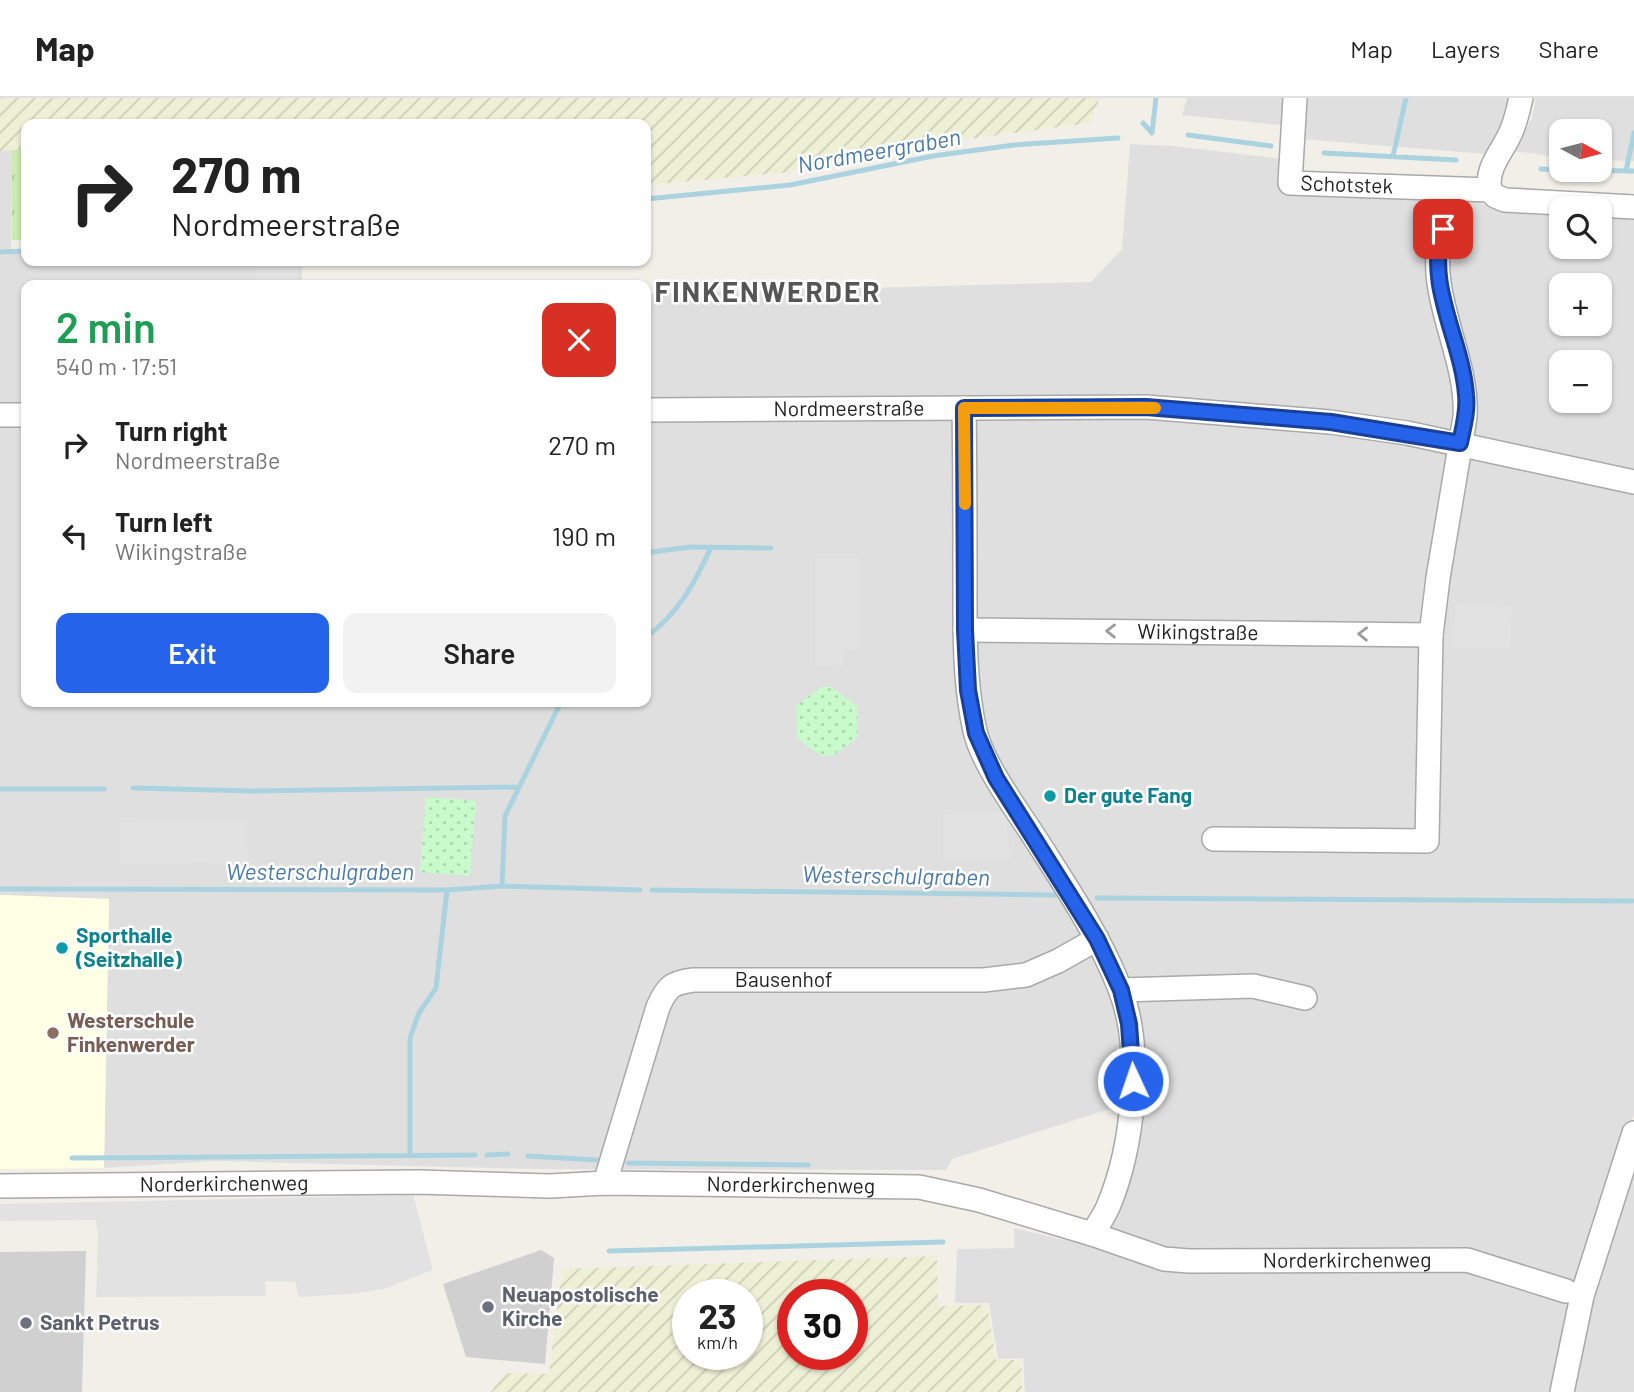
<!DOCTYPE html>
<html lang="en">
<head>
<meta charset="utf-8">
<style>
  :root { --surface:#fff; --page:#f2f2f2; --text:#222; --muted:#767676; --line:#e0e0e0; --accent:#2563eb }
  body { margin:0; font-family:Barlow,sans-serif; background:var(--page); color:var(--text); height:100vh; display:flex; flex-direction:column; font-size:26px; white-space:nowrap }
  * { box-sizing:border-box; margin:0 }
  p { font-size:23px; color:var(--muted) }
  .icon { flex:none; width:38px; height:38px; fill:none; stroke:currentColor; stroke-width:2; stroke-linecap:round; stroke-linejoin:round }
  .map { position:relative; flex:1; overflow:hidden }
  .sheet { position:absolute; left:21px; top:182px; width:630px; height:427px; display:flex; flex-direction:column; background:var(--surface); border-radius:14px; box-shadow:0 2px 5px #0004 }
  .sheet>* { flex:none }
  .banner { position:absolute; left:21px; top:21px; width:630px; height:147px; border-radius:14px; box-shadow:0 2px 5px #0004; background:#fff; color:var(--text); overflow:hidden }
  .needle { width:46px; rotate:97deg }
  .buttons { position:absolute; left:1549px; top:21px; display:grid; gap:14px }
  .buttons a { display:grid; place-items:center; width:63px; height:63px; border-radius:14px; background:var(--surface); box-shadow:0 2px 5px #0004; font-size:35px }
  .speed { position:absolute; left:672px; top:1181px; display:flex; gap:14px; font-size:35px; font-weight:700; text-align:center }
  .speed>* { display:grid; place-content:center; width:91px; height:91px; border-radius:50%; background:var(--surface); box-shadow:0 2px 5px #0004; line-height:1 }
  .speed small { font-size:18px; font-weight:400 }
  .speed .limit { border:10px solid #d22; background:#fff; color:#111 }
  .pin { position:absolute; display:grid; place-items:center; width:60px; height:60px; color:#fff; margin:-30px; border-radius:14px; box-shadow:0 4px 10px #0006 }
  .me { position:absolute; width:77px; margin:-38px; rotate:357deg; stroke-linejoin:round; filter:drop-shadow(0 0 5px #0008) }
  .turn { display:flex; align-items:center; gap:24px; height:147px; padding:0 35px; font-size:32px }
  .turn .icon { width:91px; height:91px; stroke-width:2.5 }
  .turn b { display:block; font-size:49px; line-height:60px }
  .round { display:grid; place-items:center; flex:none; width:74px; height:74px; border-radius:14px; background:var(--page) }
  .head { display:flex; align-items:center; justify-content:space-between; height:119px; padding:0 35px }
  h1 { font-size:42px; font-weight:600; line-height:52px; color:#1e9e55 }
  .cta { display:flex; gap:14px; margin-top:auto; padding:14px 35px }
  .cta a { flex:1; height:80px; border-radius:14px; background:var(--accent); color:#fff; font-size:28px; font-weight:600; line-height:80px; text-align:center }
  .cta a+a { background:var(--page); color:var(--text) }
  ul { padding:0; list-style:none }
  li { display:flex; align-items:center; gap:21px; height:91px; padding:0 35px }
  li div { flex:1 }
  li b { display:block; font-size:26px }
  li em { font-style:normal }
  header { display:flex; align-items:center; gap:42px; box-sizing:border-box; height:98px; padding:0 35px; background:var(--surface); border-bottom:2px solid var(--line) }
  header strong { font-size:33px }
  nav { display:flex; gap:38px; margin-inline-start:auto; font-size:24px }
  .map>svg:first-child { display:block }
  .residential { fill:#e0dfdf; fill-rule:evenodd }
  .education { fill:#ffffe5 }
  .religious { fill:#d0d0d0 }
  .farmland { fill:url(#farmland-furrows); fill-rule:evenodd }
  .grass { fill:url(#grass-tufts) }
  .park { fill:url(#park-dots) }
  .parking { fill:#e2e2e2 }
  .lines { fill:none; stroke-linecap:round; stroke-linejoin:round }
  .stream { stroke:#aad3df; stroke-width:5 }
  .minor-casing { stroke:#a9a9a9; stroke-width:26 }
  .minor { stroke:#fff; stroke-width:23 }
  .oneway { stroke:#9c9c9c }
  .route-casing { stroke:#184099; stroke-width:18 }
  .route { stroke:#2563eb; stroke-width:12 }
  .slow { stroke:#f59e0b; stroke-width:12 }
  .culture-dot { fill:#0f9aa8; stroke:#fff; stroke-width:2.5 }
  .education-dot { fill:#8d6e63; stroke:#fff; stroke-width:2.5 }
  .worship-dot { fill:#6b7280; stroke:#fff; stroke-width:2.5 }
  .labels { text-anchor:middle; stroke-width:5; stroke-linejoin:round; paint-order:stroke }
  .street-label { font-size:21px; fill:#222; stroke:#fff }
  .culture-label { font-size:21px; font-weight:bold; fill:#0d838f; stroke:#fff; text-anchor:start }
  .education-label { font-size:21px; font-weight:bold; fill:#785e54; stroke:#fff; text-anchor:start }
  .worship-label { font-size:21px; font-weight:bold; fill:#5b616d; stroke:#fff; text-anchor:start }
  .water-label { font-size:23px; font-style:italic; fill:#4a7aab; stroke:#fff }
  .district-label { font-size:28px; font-weight:bold; letter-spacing:2px; fill:#555; stroke:#fff }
</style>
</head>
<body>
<header>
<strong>Map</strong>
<nav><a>Map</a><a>Layers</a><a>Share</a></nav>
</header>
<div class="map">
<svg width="1634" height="1294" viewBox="0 0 1634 1294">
  <defs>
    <pattern id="farmland-furrows" width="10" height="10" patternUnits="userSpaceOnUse" patternTransform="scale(1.75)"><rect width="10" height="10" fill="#eef0d5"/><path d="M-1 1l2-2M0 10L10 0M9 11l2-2" fill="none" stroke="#ccceb7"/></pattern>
    <pattern id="grass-tufts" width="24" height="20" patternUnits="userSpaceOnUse" patternTransform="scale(1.75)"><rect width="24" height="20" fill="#cdebb0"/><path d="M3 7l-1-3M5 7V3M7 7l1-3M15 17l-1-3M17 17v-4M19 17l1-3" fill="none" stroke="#b0c997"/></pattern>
    <pattern id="park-dots" width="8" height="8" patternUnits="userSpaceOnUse" patternTransform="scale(1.75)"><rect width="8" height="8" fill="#c8facc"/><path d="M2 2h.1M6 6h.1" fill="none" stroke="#acd6af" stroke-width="1.8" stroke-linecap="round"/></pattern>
  </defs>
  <rect width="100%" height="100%" fill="#f2efe9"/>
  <path class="residential" d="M1187,0H1290L1289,28L1182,17Z
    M1305,0H1511L1509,9L1486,56L1302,41Z
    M1536,0H1634V63L1600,62V33H1561V60L1515,53L1532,20Z
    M1130,46L1173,48L1290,62L1305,90L1341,99H1467L1495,112L1561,115V149H1600V117L1634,119V1016L1576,1188L1488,1159L1190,1157L1107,1133L1138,1040L1116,1009L952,1061L946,1072L534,1071L214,1063L104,1070L109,801L0,797V53L12,52L11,153H26V163H302V187H26V604H646V196L1091,184L1122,151ZM1561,187H1600V226H1561ZM1561,264H1600V303H1561Z
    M1634,1075V1294H1574L1580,1260L1606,1156Z
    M1014,1130L1111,1153L1446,1166L1572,1202L1556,1294H1025L1023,1260L998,1261L989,1205H955L957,1151L1014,1150Z"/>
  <path class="education" d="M0,797L109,801L104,1070L0,1071Z"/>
  <path class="religious" d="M541,1152L554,1160L545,1266L466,1259L443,1186Z
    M86,1153L82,1294H0V1154Z"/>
  <path class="farmland" d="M0,0H1100L1090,25L938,45L782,75L646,87V26H26V52L0,53Z
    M937,1158L938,1208L987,1207L996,1262H1021L1022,1294H491L505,1275L549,1276L562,1171ZM688,1197H747V1256H688ZM793,1197H852V1256H793Z"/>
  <path class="grass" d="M12,52H26V142H12Z"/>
  <path class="park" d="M821,589H831L857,608V640C825,664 829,664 797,640L796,608Z
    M426,699L476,703L470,778L420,774Z"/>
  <path class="parking" d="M297,165L298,187H256V166Z
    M815,460H859L858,551L843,552V568L815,567Z
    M1455,506L1512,509L1510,551L1453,549Z
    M1005,714L1011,761H943V716Z
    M247,723L248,765L120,766V724Z
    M413,1097L433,1172L384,1191L351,1196L298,1199L296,1184L265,1183L266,1198L96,1199L98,1138L96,1122L0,1123V1106Z"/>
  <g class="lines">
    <path class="stream" d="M1143,25L1152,35
      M1152,35L1156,0
      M1188,37L1271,48
      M1324,55L1456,62
      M1393,58L1406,0
      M1541,71L1561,72
      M1566,72L1634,73
      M1626,73L1634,35
      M646,101L790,87L933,58L1014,47L1118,40
      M0,154L26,153
      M652,454L690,449L771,450
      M646,539C678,516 695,485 711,449
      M133,690L253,693L518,689
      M0,691H104
      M502,788L505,718L561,604
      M0,791L447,792L502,788L640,792
      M652,792L1055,797
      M1097,800L1632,803
      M410,1057V940L419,915L436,890L447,792
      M487,1057L508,1056
      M528,1058L597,1062
      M72,1060L475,1057
      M628,1065L808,1067
      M609,1153L943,1144"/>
    <g class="minor-casing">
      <g id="minor">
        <path id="s1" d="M1295,0L1290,85L1490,92"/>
        <path d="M1490,92L1495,98L1505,102L1634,109"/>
        <path d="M1490,92C1485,70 1503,53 1511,34C1516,23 1518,12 1521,0"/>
        <path d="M964,310C965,368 965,426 965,485C965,534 964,584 975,633C983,667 1018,713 1037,743C1067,790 1100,839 1120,891C1144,952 1133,1050 1108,1109C1104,1118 1098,1127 1092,1136"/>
        <path id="s2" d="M646,312L1146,309L1330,324L1407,335L1634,384"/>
        <path d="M0,317H26"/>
        <path id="s3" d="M965,532L1431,537"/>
        <path d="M1214,741L1427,743L1431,537L1438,480L1465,319C1469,256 1422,192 1443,131"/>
        <path d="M1121,892L1253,888L1305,900"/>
        <path id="s4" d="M605,1085L658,909C667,889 671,885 693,882H984L1026,877L1058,863L1097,841"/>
        <path id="s5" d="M0,1088L418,1084L550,1088L605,1085L919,1089L979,1102L1092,1136L1164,1161L1189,1163L1467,1162L1566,1193"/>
        <path d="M1562,1294L1582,1198L1634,1035"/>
      </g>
    </g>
    <use href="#minor" class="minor"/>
  </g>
  <defs><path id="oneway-chevron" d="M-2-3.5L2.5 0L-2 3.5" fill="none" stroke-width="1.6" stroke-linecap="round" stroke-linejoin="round" transform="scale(1.75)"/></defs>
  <g class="oneway">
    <use href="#oneway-chevron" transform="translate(1111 533) rotate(-179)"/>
    <use href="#oneway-chevron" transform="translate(1363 536) rotate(-179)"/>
  </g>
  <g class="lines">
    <g class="route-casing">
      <path id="route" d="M1133,983L1129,926L1121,892L1097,841L996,680L976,635L968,592L965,532L964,310L1146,309L1331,324L1460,345C1463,330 1468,313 1466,297C1462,241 1425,188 1443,131"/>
    </g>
    <use href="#route" class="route"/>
    <path class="slow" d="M965,406L964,310H1155"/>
  </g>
  <g class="culture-dot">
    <circle cx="1050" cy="698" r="7"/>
    <circle cx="62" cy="850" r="7"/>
  </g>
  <circle class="education-dot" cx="53" cy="935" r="7"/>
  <g class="worship-dot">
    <circle cx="488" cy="1209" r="7"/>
    <circle cx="26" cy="1225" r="7"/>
  </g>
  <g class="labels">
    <g class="street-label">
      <text dy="7" stroke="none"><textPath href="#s1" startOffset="142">Schotstek</textPath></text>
      <text dy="7" stroke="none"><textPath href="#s2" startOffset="203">Nordmeerstraße</textPath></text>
      <text dy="7" stroke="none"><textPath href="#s3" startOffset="233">Wikingstraße</textPath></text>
      <text dy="7" stroke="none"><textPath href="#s4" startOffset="322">Bausenhof</textPath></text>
      <text dy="7" stroke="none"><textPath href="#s5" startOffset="224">Norderkirchenweg</textPath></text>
      <text dy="7" stroke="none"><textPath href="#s5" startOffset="791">Norderkirchenweg</textPath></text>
      <text dy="7" stroke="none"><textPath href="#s5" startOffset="1358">Norderkirchenweg</textPath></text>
    </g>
    <g class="culture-label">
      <text x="1064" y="705">Der gute Fang</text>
      <text x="76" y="845">Sporthalle<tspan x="76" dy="24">(Seitzhalle)</tspan></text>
    </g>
    <g class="education-label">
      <text x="67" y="930">Westerschule<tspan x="67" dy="24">Finkenwerder</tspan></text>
    </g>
    <g class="worship-label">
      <text x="502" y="1204">Neuapostolische<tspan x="502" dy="24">Kirche</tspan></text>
      <text x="40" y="1232">Sankt Petrus</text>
    </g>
    <g class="water-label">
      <text transform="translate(879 53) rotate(-10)" y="8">Nordmeergraben</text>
      <text x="320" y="782">Westerschulgraben</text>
      <text transform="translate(896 778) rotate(1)" y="8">Westerschulgraben</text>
    </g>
    <g class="district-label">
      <text x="768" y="204">FINKENWERDER</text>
    </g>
  </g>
</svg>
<div class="buttons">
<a><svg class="needle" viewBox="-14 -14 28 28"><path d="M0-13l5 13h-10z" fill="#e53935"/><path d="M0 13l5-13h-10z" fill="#767676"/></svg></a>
<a><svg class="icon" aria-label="search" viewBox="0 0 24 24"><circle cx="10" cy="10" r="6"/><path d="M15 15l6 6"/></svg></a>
<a>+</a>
<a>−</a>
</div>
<div class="speed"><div>23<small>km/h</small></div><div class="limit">30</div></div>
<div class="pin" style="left:1443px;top:131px;background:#d93025"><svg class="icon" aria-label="arrive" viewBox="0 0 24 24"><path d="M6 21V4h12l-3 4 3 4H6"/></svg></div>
<svg class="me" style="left:1133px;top:983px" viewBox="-20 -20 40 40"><circle r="17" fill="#2563eb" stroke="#fff" stroke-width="3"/><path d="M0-11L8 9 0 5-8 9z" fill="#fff"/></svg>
<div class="banner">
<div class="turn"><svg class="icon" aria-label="right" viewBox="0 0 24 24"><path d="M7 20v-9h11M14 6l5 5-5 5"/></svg><div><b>270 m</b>Nordmeerstraße</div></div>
</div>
<section class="sheet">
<div class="head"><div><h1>2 min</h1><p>540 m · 17:51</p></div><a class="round" style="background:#d93025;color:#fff"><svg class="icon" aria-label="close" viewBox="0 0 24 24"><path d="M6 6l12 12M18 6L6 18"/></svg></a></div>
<ul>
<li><svg class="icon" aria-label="right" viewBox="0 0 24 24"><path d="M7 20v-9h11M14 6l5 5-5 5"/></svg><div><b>Turn right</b><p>Nordmeerstraße</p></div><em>270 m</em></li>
<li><svg class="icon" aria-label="left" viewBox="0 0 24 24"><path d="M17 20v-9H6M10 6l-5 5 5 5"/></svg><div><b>Turn left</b><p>Wikingstraße</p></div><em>190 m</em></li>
</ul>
<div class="cta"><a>Exit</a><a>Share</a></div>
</section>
</div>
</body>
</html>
